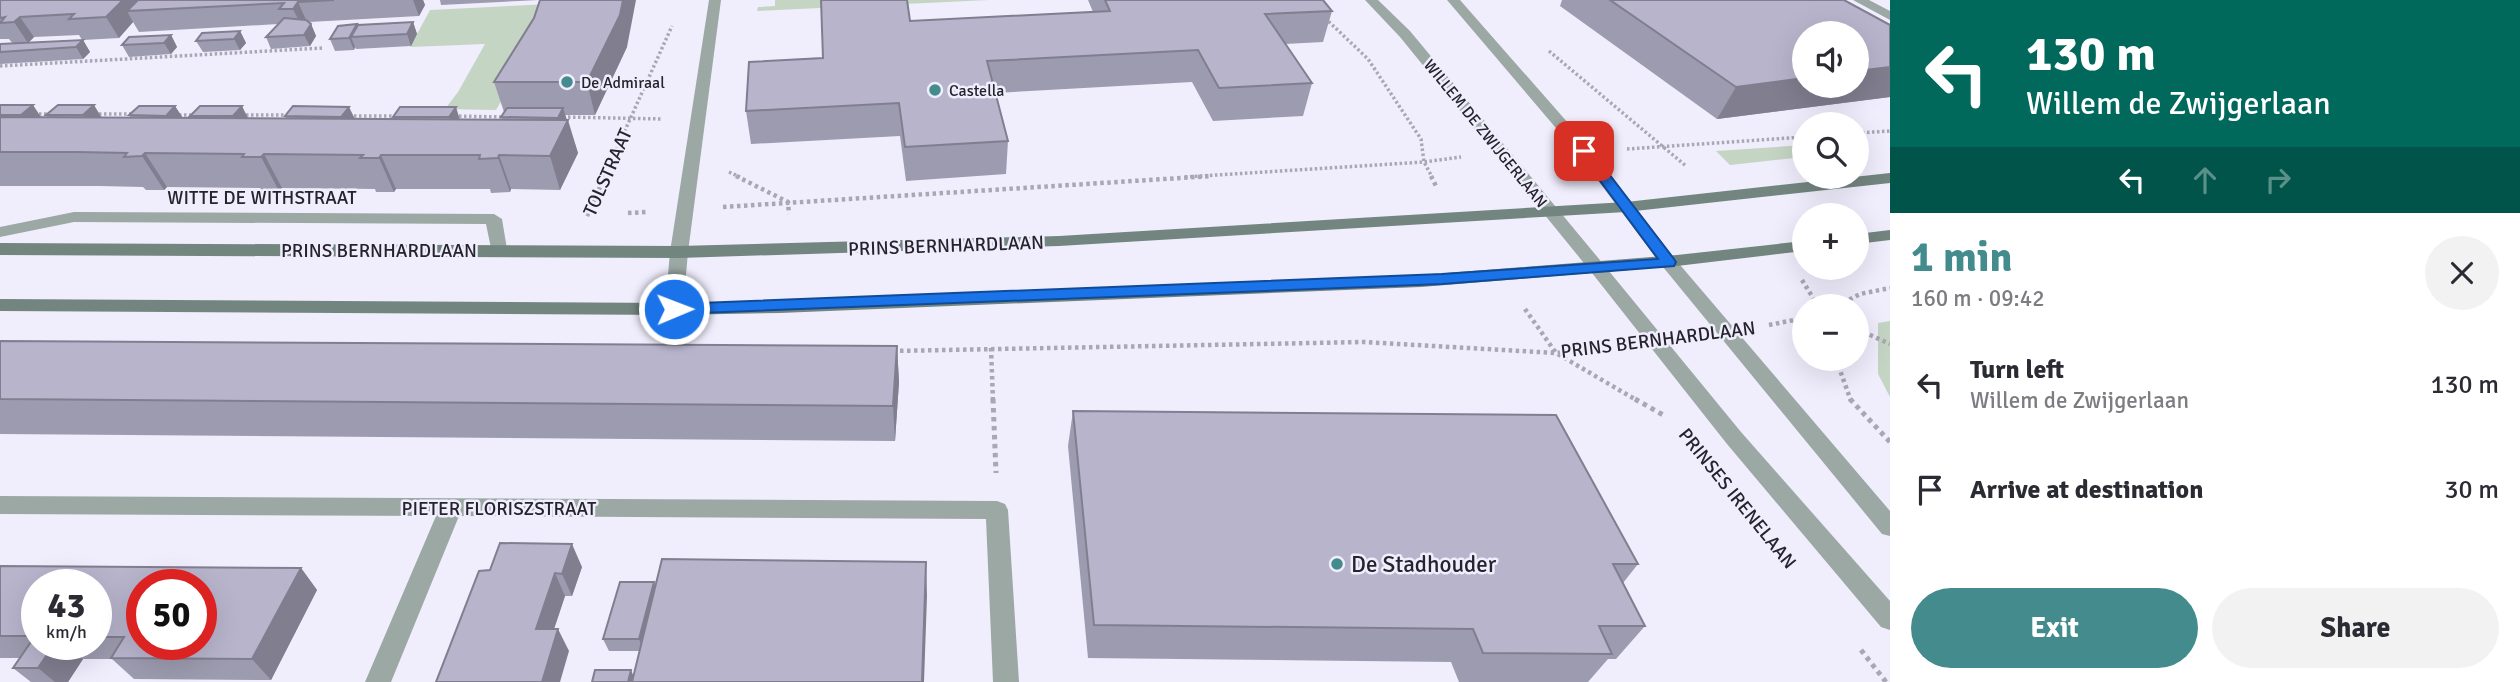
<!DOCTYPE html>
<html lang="en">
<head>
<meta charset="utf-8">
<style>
  :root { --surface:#fff; --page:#f2f2f3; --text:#2b2b33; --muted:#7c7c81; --accent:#438b8d }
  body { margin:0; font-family:Signika,sans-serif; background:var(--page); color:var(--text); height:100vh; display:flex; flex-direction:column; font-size:26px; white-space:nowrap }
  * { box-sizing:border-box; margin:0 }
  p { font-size:23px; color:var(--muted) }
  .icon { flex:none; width:38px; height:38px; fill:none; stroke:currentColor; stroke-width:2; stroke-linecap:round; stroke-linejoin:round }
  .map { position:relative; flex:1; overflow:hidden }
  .panel { display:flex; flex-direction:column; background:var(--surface); width:630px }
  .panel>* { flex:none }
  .guide { background:#00695c; color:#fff; overflow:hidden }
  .fabs { position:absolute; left:1792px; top:21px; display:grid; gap:14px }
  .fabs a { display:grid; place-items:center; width:77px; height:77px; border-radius:50%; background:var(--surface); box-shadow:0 7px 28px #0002; font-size:35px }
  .speed { position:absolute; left:21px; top:569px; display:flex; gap:14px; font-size:35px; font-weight:700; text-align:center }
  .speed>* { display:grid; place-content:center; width:91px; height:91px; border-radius:50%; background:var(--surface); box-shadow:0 7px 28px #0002; line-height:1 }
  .speed small { font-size:18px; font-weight:400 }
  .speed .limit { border:10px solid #d22; background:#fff; color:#111 }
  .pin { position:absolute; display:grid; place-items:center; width:60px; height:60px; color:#fff; margin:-30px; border-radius:14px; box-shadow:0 4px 10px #0006 }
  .me { position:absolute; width:77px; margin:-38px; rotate:89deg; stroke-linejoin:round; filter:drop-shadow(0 0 5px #0008) }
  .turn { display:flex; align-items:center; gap:24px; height:147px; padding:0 21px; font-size:32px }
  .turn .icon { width:91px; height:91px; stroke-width:2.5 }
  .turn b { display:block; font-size:49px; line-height:60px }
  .lanes { display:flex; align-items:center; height:66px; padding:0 21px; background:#0003; justify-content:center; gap:35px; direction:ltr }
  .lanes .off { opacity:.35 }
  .round { display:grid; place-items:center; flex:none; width:74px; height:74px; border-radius:37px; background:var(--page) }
  .summary { display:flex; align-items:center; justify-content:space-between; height:119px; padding:0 21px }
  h1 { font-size:42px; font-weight:800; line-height:52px; color:var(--accent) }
  .action { display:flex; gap:14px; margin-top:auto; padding:14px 21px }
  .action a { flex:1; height:80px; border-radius:42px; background:var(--accent); color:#fff; font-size:28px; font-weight:800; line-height:80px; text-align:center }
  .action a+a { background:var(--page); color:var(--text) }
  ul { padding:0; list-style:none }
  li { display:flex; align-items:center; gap:21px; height:105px; padding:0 21px }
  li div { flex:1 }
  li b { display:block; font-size:26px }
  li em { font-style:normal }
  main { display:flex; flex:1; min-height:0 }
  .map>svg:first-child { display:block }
  .green { fill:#c4d5c4 }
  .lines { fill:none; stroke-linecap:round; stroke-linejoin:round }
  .path-far2 { stroke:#a9a7b3; stroke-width:3.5; stroke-dasharray:2.5 2.5; stroke-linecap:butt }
  .path-far1 { stroke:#a9a7b3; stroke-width:4.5; stroke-dasharray:3.5 3.5; stroke-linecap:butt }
  .path { stroke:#a9a7b3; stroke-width:5; stroke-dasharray:4.5 4.5; stroke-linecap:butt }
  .minor { fill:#9ca8a4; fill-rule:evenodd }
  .tertiary { fill:#9ca8a4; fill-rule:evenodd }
  .secondary { fill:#73857f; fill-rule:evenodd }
  .wall { fill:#9d9baf; fill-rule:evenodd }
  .shaded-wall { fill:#807e8f }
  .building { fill:#b7b4cc; stroke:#807e8f; stroke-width:2; fill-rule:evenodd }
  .route { fill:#1a73e8; stroke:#114b97; stroke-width:2 }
  .poi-dot { fill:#438b8d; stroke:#f0eefd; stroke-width:2.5 }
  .labels { text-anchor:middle; stroke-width:5; stroke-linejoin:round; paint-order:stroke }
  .far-poi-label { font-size:16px; fill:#25232c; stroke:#f0eefd; text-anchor:start }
  .far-street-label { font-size:16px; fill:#25232c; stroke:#f0eefd }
  .street-label { font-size:19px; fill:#25232c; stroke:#f0eefd }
  .near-poi-label { font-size:23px; fill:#25232c; stroke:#f0eefd; text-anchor:start }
</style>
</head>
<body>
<main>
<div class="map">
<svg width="1890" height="682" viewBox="0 0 1890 682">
  <rect width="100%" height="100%" fill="#f0eefd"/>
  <path class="green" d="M775,0H989L757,11L758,7L775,6Z
    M550,4L534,45L496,110L445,109L458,92L485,44L410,47L430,10Z
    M1804,145V157L1730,165L1716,151Z
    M1890,321V397L1878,374V323Z"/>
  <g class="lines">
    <path class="path-far2" d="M1325,18L1368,59L1421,139L1424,162L1432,177
      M1549,51L1686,166
      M0,66L322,48
      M34,114H54
      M94,114H134
      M174,115H197
      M241,115H292
      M349,116H397
      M454,116L505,117
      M563,117L663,119
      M1857,133L1890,131
      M1627,149L1804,137
      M729,172L740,177
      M604,177L672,26
      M1185,177L1424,162L1461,157"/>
    <path class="path-far1" d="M736,176L788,202L789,214
      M1431,176L1436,186
      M723,207L1212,176
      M628,213L647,212
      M587,216L605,176
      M1802,280L1818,306
      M1837,306L1860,294L1890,288
      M1525,309L1556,353L1638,401
      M1769,325L1804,318
      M1857,329L1890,344
      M991,348L993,401
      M893,351L1364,342L1556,353L1612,348
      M1836,359L1851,401"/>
    <path class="path" d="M993,399L996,473
      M1635,399L1665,416
      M1850,399L1890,442
      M1861,650L1886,682"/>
    <path class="minor" d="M709,0H721L688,252L683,309L681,313H667L665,309L670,252Z
      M1853,0H1869L1890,11V20Z
      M74,212L494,214L502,219L507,249L504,253H492L486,224L74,222L0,237V227Z
      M1669,257L1675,259L1890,511V536L1882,534L1663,267L1660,263Z
      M1598,263L1604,265L1741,432L1890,601V630L1881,627L1727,444L1592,273L1589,269L1592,265Z
      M0,496L997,501L1005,504L1008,510L1019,682H993L986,519L459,516L391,682H365L436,516L0,514Z"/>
    <path class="tertiary" d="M1365,0H1378L1410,31L1604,265L1607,269L1604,273H1592L1400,37Z
      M1447,0H1460L1590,148L1675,259L1678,263L1675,267H1663L1578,154Z"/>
    <path class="secondary" d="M1890,173V183L1626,212L1059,246L679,258L0,255V243L679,246L1059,236L1626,202Z
      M1890,230V240L1857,244V234Z
      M1804,241V251L1677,266L1421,287L780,313L674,315L0,311V299L674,303L780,301L1421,275L1677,255Z"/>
  </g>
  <path class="wall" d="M0,0H423L425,5L419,16L309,22L311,24L316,36L310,46L271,49L266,37L278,24L139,32L133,22L119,38L83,40L90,52L83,59L0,64V44H13L9,39H0ZM79,35L82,40L28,43L34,37Z
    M440,0H539L441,5Z
    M1088,0H1323L1332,11L1323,42L1285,44L1312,83L1303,116L1213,121L1192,82L995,93L1008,141L1006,174L906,181L900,136L751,144L746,111L910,21L1093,12Z
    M1562,0H1844L1890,25V97L1717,119L1560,6Z
    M413,22L417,34L411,46L356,49L355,47L354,50L335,51L330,39L358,26Z
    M240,31L246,43L240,50L203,52L196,41Z
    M171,35L177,47L171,54L129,57L122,45Z
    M627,47L595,115H565L578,153L560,190L511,189L510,192L491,193L490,189H396L394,192H376L375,189L282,188L279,191H261L260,188L167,187L164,190H146L143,187L100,186H0V105L41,118H48L46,115L58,105L101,118H131L129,115L139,106L183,118H192L190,116L200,106L248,119H286L285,116L293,106L355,119H394L393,117L400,107L460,120H502L501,117L504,112L494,82Z
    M0,341L897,346L899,382L895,441L0,434Z
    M1073,411L1638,564L1623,583L1645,626L1616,659H1608L1588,682H1459L1451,662L1088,658L1068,446Z
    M0,566L301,568L317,590L271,680L134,679L112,659H83L68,682H31L13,668L20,658H0ZM96,584V644H37Z
    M582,567L572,596H565L554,629L569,651L490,570Z
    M656,587L927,596L633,677L640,651H609L603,639Z"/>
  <path class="shaded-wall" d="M123,0H138L127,11L133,22L119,38L106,17Z
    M413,0H423L425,5L419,16Z
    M623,0H636L627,47L595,115L587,82Z
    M298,2L307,22L303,29L293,9Z
    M20,17L34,37L28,43L14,22Z
    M413,22L417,34L411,46L407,34Z
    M311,24L316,36L310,46L304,35Z
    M357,24L362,36L351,37L355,47L354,50L349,38Z
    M240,31L246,43L240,50L234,39Z
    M171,35L177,47L171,54L164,43Z
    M83,40L90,52L83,59L76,47Z
    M1890,67V97L1717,119L1736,87L1804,78V86H1857V71Z
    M33,105L41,117L30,127L21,115Z
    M94,105L102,118L91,128L83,115Z
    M175,106L183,118L173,128L166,116Z
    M242,106L248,118L240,128L233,116Z
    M349,107L355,119L347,129L341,117Z
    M456,107L460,120L454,130L449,117Z
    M563,108L567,120L562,130L558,118Z
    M568,120L578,153L560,190L550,156Z
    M145,153L167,187L164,190L142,156Z
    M264,154L282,188L279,191L261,157Z
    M381,155L396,189L394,192L379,158Z
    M499,155L511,189L510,192L498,158Z
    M897,346L899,382L895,441L893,406Z
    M572,544L582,567L572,596L562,574Z
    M926,562L927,596L924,682H922Z
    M301,568L317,590L271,680L252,659Z
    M555,573L565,596L547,650L536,629Z
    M654,582L658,595L644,651L639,639Z
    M558,629L569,651L560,682H542Z
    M54,644H66L83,659L68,682H55L38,668Z
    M631,670L636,682H628Z"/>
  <path class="building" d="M0,0H123L106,17L69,19L74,14L20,17L14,22L0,23L5,17L0,18Z
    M138,0H334L298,2L293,9H279L284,3L127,11Z
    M540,0H623L620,15L587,82H494L534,18Z
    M821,0H907L910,21L1110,11L1105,0H1323L1332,11L1265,14L1312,83L1219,88L1198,50L987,61L1008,141L905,147L899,103L746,111L749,62L823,58Z
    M1610,0H1844L1890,25V67L1857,71V33H1804V78L1736,87Z
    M284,18L306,20L311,24L304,35L266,37Z
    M413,22L407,34L351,37L358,25Z
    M357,24L349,38L330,39L338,26Z
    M240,31L234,39L196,41L202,33Z
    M171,35L164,43L122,45L129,37Z
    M83,40L76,47L0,52V44Z
    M0,105H33L21,115H0Z
    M58,105H94L83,115H46Z
    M139,106H175L166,116L129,115Z
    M200,106H242L233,116H190Z
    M293,106L349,107L341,117L285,116Z
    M400,107H456L449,117H393Z
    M507,108H563L558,118L501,117Z
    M0,117L568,120L550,156L499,155L498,158L479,159L480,155H381L379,158H360L363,155L264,154L261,157H242L244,154L145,153L142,156L124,157L127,153L77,152H0Z
    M0,341L897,346L893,406L0,399Z
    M1073,411L1556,415L1638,564H1613L1645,626H1599L1612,654L1483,653L1473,629L1094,625Z
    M500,543L572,544L562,574L555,573L536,629H558L542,682H436L479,571L490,570Z
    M662,559L926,562L922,682H632Z
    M0,566L301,568L252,659L111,658L124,637H96V584H37V644H54L38,668H13L35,636H0ZM142,584H201V644H142Z
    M620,582H654L639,639H603Z
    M595,670H631L628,682H592Z"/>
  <path class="route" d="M1584,147L1589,148L1674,259L1676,262L1674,266L1442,284L674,314L666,309L674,304L1442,274L1658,259L1578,151Z"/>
  <g class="poi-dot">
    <circle cx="567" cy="82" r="7"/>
    <circle cx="935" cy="90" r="7"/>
    <circle cx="1337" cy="564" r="7"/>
  </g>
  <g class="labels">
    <g class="far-poi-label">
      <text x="581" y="88">De Admiraal</text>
      <text x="949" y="96">Castella</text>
    </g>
    <g class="far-street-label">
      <text transform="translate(1486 133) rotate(51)" y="6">WILLEM DE ZWIJGERLAAN</text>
    </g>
    <g class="street-label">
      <text transform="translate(607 172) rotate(-66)" y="7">TOLSTRAAT</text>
      <text x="262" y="204">WITTE DE WITHSTRAAT</text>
      <text transform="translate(946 245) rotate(-2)" y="7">PRINS BERNHARDLAAN</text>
      <text x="379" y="257">PRINS BERNHARDLAAN</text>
      <text transform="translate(1658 339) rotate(-7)" y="7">PRINS BERNHARDLAAN</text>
      <text transform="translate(1738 498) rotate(51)" y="7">PRINSES IRENELAAN</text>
      <text x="499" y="515">PIETER FLORISZSTRAAT</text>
    </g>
    <g class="near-poi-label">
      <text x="1351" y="572">De Stadhouder</text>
    </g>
  </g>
</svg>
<div class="fabs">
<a><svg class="icon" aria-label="sound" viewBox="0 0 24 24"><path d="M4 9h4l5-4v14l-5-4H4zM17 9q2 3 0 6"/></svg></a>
<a><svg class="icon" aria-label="search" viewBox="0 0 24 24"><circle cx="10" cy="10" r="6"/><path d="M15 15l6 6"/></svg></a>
<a>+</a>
<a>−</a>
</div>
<div class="speed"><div>43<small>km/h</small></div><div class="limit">50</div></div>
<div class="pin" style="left:1584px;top:151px;background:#d93025"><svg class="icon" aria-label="arrive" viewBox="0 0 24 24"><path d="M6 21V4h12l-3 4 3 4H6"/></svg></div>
<svg class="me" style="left:674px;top:309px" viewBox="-20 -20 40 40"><circle r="17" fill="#1a73e8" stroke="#fff" stroke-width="3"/><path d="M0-11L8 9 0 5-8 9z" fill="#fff"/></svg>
</div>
<section class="panel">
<div class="guide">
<div class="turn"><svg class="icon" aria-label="left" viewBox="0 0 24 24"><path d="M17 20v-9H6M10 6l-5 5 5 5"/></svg><div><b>130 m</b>Willem de Zwijgerlaan</div></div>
<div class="lanes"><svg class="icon" aria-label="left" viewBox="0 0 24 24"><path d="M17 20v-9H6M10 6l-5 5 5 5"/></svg><svg class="icon off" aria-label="ahead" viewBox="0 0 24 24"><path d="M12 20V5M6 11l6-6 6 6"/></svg><svg class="icon off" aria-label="right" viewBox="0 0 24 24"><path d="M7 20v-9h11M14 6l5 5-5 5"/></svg></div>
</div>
<div class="summary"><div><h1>1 min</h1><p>160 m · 09:42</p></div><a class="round"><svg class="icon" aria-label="close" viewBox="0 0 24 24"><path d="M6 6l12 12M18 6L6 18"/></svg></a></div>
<ul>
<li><svg class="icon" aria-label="left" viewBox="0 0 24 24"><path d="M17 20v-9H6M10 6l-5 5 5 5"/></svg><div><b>Turn left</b><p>Willem de Zwijgerlaan</p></div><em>130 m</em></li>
<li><svg class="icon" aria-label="arrive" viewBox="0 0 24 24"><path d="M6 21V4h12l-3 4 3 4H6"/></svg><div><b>Arrive at destination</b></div><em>30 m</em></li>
</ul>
<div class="action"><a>Exit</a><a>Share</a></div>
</section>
</main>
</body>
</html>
